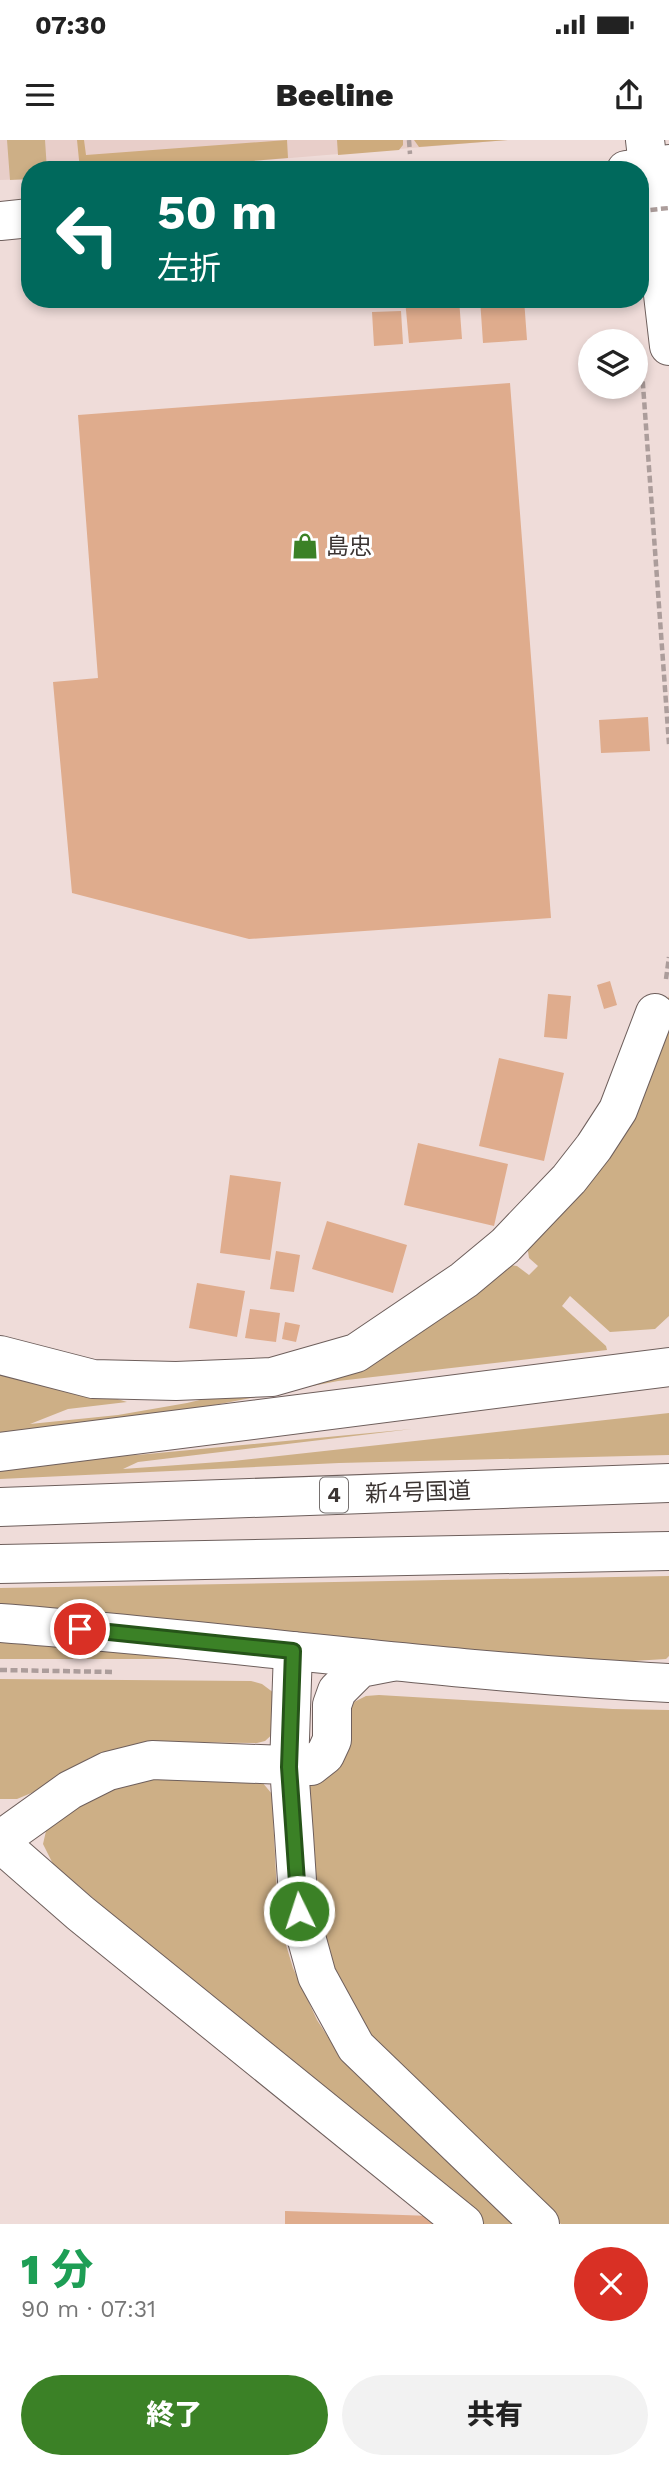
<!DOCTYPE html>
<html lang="ja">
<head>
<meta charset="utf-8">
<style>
  :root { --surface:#fff; --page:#f2f2f2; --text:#222; --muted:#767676; --accent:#3b8126 }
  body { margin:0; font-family:"Work Sans","Noto Sans JP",sans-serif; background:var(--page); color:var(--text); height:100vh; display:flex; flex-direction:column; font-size:26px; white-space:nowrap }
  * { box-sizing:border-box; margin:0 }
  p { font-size:23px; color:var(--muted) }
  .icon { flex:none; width:38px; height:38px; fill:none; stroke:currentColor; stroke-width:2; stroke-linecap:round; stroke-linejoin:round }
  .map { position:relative; height:2084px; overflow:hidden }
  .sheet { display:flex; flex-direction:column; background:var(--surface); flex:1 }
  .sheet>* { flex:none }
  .guide { position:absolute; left:21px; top:21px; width:628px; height:147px; border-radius:28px; box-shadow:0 4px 10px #0003; background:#00695c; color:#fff; overflow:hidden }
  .fabs { position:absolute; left:578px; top:189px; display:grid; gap:14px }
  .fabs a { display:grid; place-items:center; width:70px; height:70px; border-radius:50%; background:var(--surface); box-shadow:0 4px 10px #0003; font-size:35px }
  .pin { position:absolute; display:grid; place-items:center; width:60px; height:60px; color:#fff; margin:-30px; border:4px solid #fff; border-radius:50%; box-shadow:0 2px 7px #0007 }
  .me { position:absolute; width:77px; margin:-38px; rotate:356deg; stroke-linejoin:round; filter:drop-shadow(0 0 5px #0008) }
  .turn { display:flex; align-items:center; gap:24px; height:147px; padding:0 21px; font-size:32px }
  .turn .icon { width:91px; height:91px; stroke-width:2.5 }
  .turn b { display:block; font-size:49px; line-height:60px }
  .round { display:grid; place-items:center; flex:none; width:74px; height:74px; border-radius:37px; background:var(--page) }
  .head { display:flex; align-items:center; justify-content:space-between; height:119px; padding:0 21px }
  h1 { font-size:42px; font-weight:800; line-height:52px; color:#1e9e55 }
  .action { display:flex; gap:14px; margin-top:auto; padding:14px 21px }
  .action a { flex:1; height:80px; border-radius:42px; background:var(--accent); color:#fff; font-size:28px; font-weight:800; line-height:80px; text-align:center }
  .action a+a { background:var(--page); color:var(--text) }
  .status { display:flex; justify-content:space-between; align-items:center; height:49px; padding:0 35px; background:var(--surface); direction:ltr }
  .status svg { height:19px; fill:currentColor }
  header { display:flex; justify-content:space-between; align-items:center; height:91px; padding:0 21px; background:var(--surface); font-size:32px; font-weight:800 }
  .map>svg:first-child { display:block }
  .built { fill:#e8cec9 }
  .green { fill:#cdaf86 }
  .forest { fill:#ceab7d }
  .building { fill:#dfac8d }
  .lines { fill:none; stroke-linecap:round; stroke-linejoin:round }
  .street-casing { stroke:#6e5f5c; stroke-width:40 }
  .secondary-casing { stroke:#6e5f5c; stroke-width:40 }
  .highway-casing { stroke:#6e5f5c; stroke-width:40 }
  .path { stroke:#ac9d9b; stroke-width:4.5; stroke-dasharray:7 3.5; stroke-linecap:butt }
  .street { stroke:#fff; stroke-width:38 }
  .secondary { stroke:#fff; stroke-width:38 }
  .highway { stroke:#fff; stroke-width:38 }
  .path-bridge { stroke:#ac9d9b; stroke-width:4.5; stroke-dasharray:7 3.5; stroke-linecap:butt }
  .route-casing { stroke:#265419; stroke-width:18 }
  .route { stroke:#3b8126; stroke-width:12 }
  .labels { text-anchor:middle; stroke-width:6; stroke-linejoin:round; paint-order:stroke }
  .shield { fill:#fff; stroke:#767170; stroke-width:2 }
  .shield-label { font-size:21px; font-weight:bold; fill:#3b3432 }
  .poi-label { font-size:23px; fill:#3b3432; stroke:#fff; text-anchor:start }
  .street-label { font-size:23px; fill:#3b3432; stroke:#fff }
</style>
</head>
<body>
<div class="status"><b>07:30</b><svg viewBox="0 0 49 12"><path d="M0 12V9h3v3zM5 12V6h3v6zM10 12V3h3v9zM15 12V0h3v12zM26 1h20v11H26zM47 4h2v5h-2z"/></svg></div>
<header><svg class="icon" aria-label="menu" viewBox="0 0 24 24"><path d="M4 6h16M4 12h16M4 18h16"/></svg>Beeline<svg class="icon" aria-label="share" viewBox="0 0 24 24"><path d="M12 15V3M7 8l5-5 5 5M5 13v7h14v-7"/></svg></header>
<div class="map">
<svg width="669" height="2084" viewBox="0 0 669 2084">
  <rect width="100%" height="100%" fill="#efdcd9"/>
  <path class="built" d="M0,0H508L144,30H30V39L0,40Z"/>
  <path class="green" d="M7,0H45L47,30H30V39L10,40Z
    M669,856V1176L655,1189L610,1192L570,1156L562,1166L606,1206L607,1210L338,1241L194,1269L0,1293V1233L79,1247L127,1262L68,1269L30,1284L118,1275L187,1263L284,1240L502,1124L517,1126L529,1135L538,1126L529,1118L526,1098L653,900Z
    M669,1273V1315L339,1323L0,1339V1325L71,1317L137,1315L412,1289L138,1322L123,1329L233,1321Z
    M669,1436V1516L666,1519L616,1522L548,1518L0,1467V1448Z
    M0,1498L206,1519H0Z
    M0,1539L251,1541L262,1544L278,1556L276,1591L265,1601L257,1603L159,1602L91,1617L41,1649L17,1659H0Z
    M379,1555L613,1569L669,1570V2084H561L396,1923L360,1882L342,1850L319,1792L304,1640L354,1562L366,1556Z
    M158,1633L262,1642L272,1654L277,1755L283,1795L293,1828L317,1880L343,1920L522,2084H480L391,2012L53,1724L43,1704L46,1691L62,1673L81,1659Z"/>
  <path class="forest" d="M77,0H84L86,15L287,0L288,18L144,30H80Z
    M337,0H403V5L399,10L338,15Z
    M414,0H508L419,7Z"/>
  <path class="building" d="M405,159H459L462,199L409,203Z
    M480,159H524L527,200L483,203Z
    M535,159H551L552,163L536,164Z
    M401,171L403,204L374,206L372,172Z
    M510,243L551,778L249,799L72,753L53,542L98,538L78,275Z
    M648,577L650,611L601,613L599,580Z
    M610,841L617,865L604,869L597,845Z
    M548,854L571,856L567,899L544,897Z
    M499,918L564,933L544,1021L479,1006Z
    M418,1003L508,1024L494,1086L404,1065Z
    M230,1035L281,1042L270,1120L220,1113Z
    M327,1081L407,1105L393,1153L312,1129Z
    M276,1111L300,1115L294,1152L270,1149Z
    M197,1143L245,1151L237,1197L189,1188Z
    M250,1169L280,1173L276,1202L245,1198Z
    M285,1182L300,1185L296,1202L282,1199Z
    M285,2071L432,2076V2084H285Z"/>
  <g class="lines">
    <g class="street-casing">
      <path id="street" d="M0,1215L93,1239L176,1241L272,1237L356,1213L464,1140L505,1106L569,1039L594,1007L618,970L655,873
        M293,1511L289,1627L294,1695L299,1771L317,1836L356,1907L540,2084
        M0,1700L70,1650L108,1631L152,1620L311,1626L325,1615L332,1600V1565L337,1551L360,1528L391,1522
        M0,1703L80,1773L464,2084"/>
    </g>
    <g class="secondary-casing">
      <path id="secondary" d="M626,30L669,24
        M0,81L30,78"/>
    </g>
    <g class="highway-casing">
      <path id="highway" d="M645,0L669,206
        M0,1312L669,1227
        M0,1367L669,1343
        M0,1424L669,1411
        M0,1483C223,1500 445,1532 669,1543"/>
    </g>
    <path class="path" d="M409,0L410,14
      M642,231L669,604
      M666,839L669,817
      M0,1530L115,1532"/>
    <use href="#street" class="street"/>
    <use href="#secondary" class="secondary"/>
    <use href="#highway" class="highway"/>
    <path class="path-bridge" d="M640,71L669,68"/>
  </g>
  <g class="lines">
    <g class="route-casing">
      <path id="route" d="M80,1489L293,1511L289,1627L299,1771"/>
    </g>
    <use href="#route" class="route"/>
  </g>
  <defs>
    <g id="shop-bare" transform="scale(2.1)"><path d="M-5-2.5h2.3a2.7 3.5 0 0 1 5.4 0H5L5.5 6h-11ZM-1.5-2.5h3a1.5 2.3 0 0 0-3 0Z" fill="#3b8126" stroke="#fff" stroke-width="2.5" paint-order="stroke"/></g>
  </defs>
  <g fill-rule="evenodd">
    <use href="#shop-bare" x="305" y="406"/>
  </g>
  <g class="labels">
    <rect class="shield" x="320" y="1337.5" width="28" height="35" rx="5"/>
    <g class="shield-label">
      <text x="334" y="1362">4</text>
    </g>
    <g class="poi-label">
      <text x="326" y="414">島忠</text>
    </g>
    <g class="street-label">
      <text transform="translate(418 1352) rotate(-2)" y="8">新4号国道</text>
    </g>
  </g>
</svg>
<div class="fabs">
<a><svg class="icon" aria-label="layers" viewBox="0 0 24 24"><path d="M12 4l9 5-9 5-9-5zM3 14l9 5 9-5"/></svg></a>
</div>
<div class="pin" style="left:80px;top:1489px;background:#d93025"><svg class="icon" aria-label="arrive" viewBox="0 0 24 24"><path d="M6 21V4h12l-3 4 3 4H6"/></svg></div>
<svg class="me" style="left:299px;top:1771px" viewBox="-20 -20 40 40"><circle r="17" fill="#3b8126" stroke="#fff" stroke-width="3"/><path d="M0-11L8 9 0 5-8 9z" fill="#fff"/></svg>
<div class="guide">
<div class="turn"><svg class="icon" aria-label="left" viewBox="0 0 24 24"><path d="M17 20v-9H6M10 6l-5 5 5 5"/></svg><div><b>50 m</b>左折</div></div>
</div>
</div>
<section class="sheet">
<div class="head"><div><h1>1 分</h1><p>90 m · 07:31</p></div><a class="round" style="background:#d93025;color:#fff"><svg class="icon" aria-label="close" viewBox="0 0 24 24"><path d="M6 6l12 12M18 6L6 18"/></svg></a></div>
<div class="action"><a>終了</a><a>共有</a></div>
</section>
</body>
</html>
